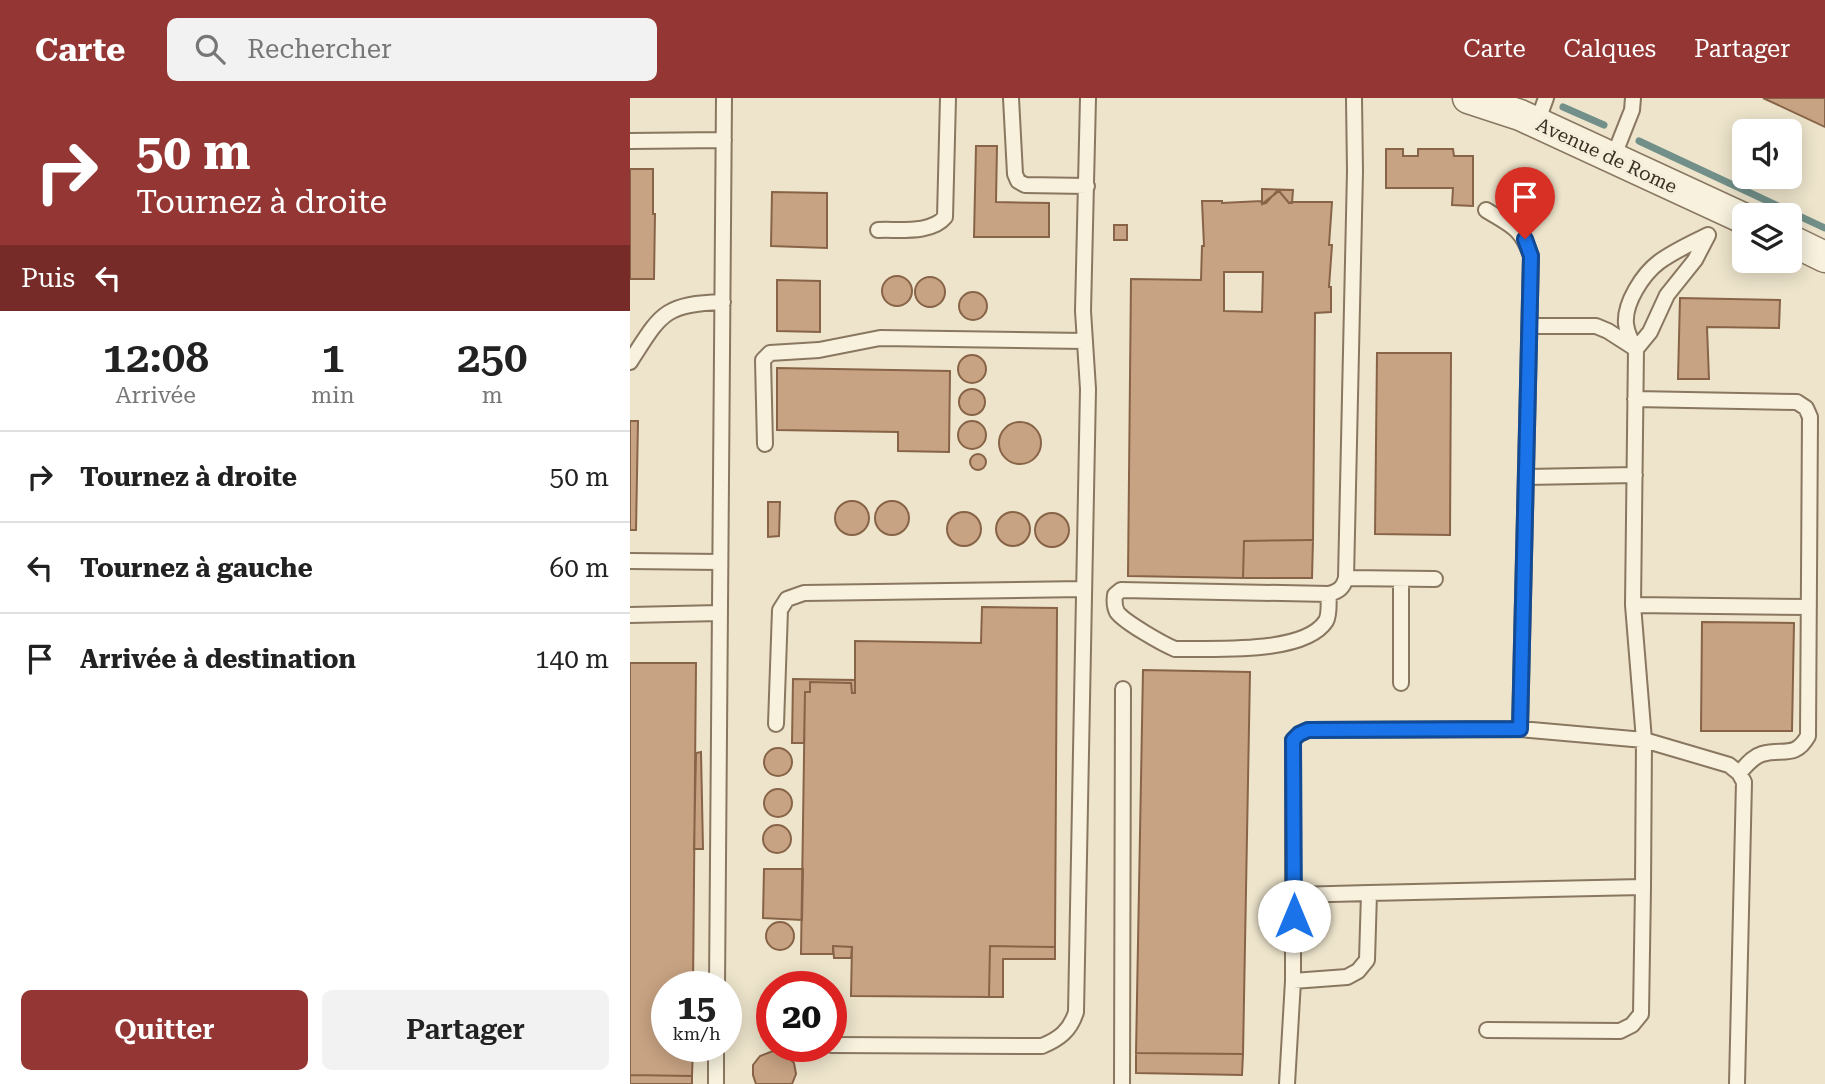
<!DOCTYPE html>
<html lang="fr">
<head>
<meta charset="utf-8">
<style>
  :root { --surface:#fff; --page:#f2f2f2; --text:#222; --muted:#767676; --line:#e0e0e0; --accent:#943633 }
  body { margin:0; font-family:"Roboto Serif",serif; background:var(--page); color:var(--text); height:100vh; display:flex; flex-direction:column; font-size:26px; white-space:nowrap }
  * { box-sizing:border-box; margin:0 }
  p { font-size:23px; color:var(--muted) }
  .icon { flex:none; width:38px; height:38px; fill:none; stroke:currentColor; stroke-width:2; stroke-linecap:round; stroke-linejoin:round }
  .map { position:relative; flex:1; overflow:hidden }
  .sheet { display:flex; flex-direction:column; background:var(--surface); width:630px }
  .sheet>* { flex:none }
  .hud { background:#943633; color:#fff; overflow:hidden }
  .buttons { position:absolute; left:1102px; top:21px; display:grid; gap:14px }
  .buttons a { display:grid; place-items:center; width:70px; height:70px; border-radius:10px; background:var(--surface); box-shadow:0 4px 18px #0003; font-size:35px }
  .speed { position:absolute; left:21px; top:873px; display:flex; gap:14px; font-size:35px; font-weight:700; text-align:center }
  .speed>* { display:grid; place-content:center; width:91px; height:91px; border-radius:50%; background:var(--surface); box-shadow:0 4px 18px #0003; line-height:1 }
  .speed small { font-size:18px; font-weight:400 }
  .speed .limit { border:10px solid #d22; background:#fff; color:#111 }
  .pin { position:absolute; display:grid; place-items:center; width:60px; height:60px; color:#fff; margin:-72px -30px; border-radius:50% 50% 50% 0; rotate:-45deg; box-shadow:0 0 7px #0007 }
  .pin .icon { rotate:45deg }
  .me { position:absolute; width:77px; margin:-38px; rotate:0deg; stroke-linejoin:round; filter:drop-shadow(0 0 5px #0008) }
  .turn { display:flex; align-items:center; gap:24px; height:147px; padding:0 21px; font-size:32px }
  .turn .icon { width:91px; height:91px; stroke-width:2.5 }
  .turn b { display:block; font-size:49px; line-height:60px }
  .then { display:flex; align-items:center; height:66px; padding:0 21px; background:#0003; gap:14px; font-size:26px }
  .eta { display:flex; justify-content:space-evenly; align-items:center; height:119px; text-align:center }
  .eta b { font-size:42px; font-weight:600; line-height:49px }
  .button { display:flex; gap:14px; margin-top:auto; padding:14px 21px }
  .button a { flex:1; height:80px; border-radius:10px; background:var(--accent); color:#fff; font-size:28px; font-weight:600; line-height:80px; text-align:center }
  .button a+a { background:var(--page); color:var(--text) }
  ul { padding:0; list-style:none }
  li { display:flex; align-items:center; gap:21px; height:91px; padding:0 21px; border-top:2px solid var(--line) }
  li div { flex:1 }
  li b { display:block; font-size:26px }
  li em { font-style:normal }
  header { display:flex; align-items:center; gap:42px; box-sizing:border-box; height:98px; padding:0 35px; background:var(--accent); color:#fff }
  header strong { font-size:33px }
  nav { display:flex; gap:38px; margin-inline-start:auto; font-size:24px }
  .search { width:490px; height:63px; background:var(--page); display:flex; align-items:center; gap:18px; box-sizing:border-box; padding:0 24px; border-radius:10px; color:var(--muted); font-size:26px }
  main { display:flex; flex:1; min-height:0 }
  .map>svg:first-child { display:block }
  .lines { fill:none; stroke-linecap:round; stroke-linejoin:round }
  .stream { stroke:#729089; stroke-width:7 }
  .building { fill:#c8a383; stroke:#876347; stroke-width:2; fill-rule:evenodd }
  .lane-casing { stroke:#897760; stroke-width:18 }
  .street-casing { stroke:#897760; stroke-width:33 }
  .lane { stroke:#f7f1de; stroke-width:14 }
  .street { stroke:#f7f1de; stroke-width:30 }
  .route-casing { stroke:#114b97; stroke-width:18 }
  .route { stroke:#1a73e8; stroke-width:12 }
  .labels { text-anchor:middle; stroke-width:6; stroke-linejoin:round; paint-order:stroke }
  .street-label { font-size:19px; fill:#3a2f22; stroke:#f4eeda }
</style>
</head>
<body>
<header>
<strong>Carte</strong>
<div class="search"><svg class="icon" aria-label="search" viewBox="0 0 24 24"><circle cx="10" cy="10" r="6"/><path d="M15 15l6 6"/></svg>Rechercher</div>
<nav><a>Carte</a><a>Calques</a><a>Partager</a></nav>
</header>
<main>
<section class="sheet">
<div class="hud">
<div class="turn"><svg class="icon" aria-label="right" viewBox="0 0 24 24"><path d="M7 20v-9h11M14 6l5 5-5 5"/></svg><div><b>50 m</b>Tournez à droite</div></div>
<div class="then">Puis<svg class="icon" aria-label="left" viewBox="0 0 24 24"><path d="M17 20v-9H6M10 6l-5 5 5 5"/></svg></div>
</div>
<div class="eta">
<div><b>12:08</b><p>Arrivée</p></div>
<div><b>1</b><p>min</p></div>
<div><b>250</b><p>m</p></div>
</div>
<ul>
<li><svg class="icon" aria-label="right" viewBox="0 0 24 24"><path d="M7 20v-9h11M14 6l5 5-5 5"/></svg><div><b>Tournez à droite</b></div><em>50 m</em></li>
<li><svg class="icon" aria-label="left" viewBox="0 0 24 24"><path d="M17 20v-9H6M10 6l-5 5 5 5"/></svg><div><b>Tournez à gauche</b></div><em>60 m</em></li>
<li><svg class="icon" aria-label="arrive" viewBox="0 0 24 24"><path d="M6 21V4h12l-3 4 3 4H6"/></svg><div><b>Arrivée à destination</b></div><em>140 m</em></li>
</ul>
<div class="button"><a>Quitter</a><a>Partager</a></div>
</section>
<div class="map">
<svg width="1195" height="986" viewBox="0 0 1195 986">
  <rect width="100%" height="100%" fill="#ede4cb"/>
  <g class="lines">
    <path class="stream" d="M933,9L974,27
      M1009,43L1195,130"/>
  </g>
  <path class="building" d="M1133,0H1195V29Z
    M346,48H367L366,104L419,105V139H344Z
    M756,51H773V58H788V51H823L824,58H843V108L822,107L823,90H756Z
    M0,71H23V116H25L24,181H0Z
    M632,91L663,92L662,105H659L649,93L632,106Z
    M647,93H649L659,105L662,104H702L699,147H702L699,189H701V214L685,215L683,442L614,443L613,480L498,478L501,181L571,182L572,148H574L572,103H592V105L631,103L632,106L636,105ZM594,174H633L632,214L594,213Z
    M142,94L197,95V150L141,148Z
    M484,127H497V142H484Z
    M252 193a15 15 0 1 1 30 0a15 15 0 1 1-30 0Z
    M285 194a15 15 0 1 1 30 0a15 15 0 1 1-30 0Z
    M147,182L190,183V234L147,233Z
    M329 208a14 14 0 1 1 28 0a14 14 0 1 1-28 0Z
    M1050,200L1150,202L1149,230L1077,229L1079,281H1048Z
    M747,255H821L820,437L745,436Z
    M328 271a14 14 0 1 1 28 0a14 14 0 1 1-28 0Z
    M147,270L320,273L319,354L268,353V334L147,332Z
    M329 304a13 13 0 1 1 26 0a13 13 0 1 1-26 0Z
    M328 337a14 14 0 1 1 28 0a14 14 0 1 1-28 0Z
    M0,323H8L6,432H0Z
    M369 345a21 21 0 1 1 42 0a21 21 0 1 1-42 0Z
    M340 364a8 8 0 1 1 16 0a8 8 0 1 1-16 0Z
    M205 420a17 17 0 1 1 34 0a17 17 0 1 1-34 0Z
    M245 420a17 17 0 1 1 34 0a17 17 0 1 1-34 0Z
    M138,404H150L149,438L138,439Z
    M366 431a17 17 0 1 1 34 0a17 17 0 1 1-34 0Z
    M317 431a17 17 0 1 1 34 0a17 17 0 1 1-34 0Z
    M405 432a17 17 0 1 1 34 0a17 17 0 1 1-34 0Z
    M683,442L682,480H613L614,443Z
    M352,509L427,510L425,849L360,848L359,899L221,898L222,849L203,848V856H171L175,594H180V584L221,585L222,595H225V543L351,545Z
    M1072,524L1164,525L1162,633H1071Z
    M0,565H66L63,889H37V948H63L62,978L0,977Z
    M513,572L620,574L613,956L506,955Z
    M163,581L225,582V595H222L221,585L180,584V594H175L174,645H162Z
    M134 664a14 14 0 1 1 28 0a14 14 0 1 1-28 0Z
    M71,654L73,751H64L66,655Z
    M134 705a14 14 0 1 1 28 0a14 14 0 1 1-28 0Z
    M133 741a14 14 0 1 1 28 0a14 14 0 1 1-28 0Z
    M134,771H173L172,822L133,820Z
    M136 838a14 14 0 1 1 28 0a14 14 0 1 1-28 0Z
    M203,848L222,849L221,860H204Z
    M360,848L425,849V861H373V899H359Z
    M143,953L154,955L164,965L166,976L162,986H126L123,977V967L130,958Z
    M506,955L613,956L612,977L506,975Z
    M0,977L62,978V986H0Z"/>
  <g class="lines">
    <g class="lane-casing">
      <path id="lane" d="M381,0L385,76L388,83L395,87L457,88
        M907,25L916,0
        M0,43L94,42
        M983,60L1002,12L1003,0
        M856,112C880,127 891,129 901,158L890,631
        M248,132C269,131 301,136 315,119L318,0
        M1078,137L1065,162L1037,197L1020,234L1006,251C1001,243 997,235 996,226C994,205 1013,176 1029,164C1044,153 1062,145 1078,137Z
        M0,264C31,216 33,206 93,204
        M1005,301L1167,304L1176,310L1180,319L1178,638C1165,661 1153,650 1132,656C1122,659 1116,668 1109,675
        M135,346L133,262L140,255L189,252L250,240L455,243
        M896,379L1005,377
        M0,463L90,464
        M716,480L805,481
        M699,496C698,504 700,516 696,523C674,557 582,550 545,551C533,546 494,524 487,514C484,508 484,504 485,497L491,492L699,496C709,493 713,490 716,480L725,73L724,0
        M1003,507L1179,509
        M0,517L90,515
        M771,585V481
        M146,626L150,512L157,501L174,495L454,491
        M664,797L739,795
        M663,883V642L669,636L678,632L890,631L1014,642L1099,667L1109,675L1114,684L1107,986
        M87,889L94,0
        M857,932L990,933L1002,927L1011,916L1013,789
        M201,947L412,948C429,941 440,933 446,914L458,291L453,213L458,0
        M86,986V948
        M492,986L493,591
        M657,986L663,883L717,879L728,873L737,862L739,795L1013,789L1014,642L1003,507L1006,251L978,233L966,228H900"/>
    </g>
    <g class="street-casing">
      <path id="street" d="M838,0L890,17L1115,121
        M1160,142L1195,159"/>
    </g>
    <use href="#lane" class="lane"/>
    <use href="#street" class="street"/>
  </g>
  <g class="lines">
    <g class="route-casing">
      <path id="route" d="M664,818L663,642L669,636L678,632L890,631L901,158L895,141"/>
    </g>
    <use href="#route" class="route"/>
  </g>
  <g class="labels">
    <g class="street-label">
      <text transform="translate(977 57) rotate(25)" y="7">Avenue de Rome</text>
    </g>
  </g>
</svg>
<div class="buttons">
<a><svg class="icon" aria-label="sound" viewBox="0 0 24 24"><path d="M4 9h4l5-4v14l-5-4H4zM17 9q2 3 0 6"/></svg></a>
<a><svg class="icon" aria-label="layers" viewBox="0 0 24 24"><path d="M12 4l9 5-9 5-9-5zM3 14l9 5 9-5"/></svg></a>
</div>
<div class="speed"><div>15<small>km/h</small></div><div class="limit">20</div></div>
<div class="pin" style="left:895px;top:141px;background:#d93025"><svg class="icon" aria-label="arrive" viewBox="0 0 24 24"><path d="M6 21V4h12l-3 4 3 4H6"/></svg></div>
<svg class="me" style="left:664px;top:818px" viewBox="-20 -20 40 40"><circle r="19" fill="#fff"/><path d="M0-13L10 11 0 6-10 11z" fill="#1a73e8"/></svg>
</div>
</main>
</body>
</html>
